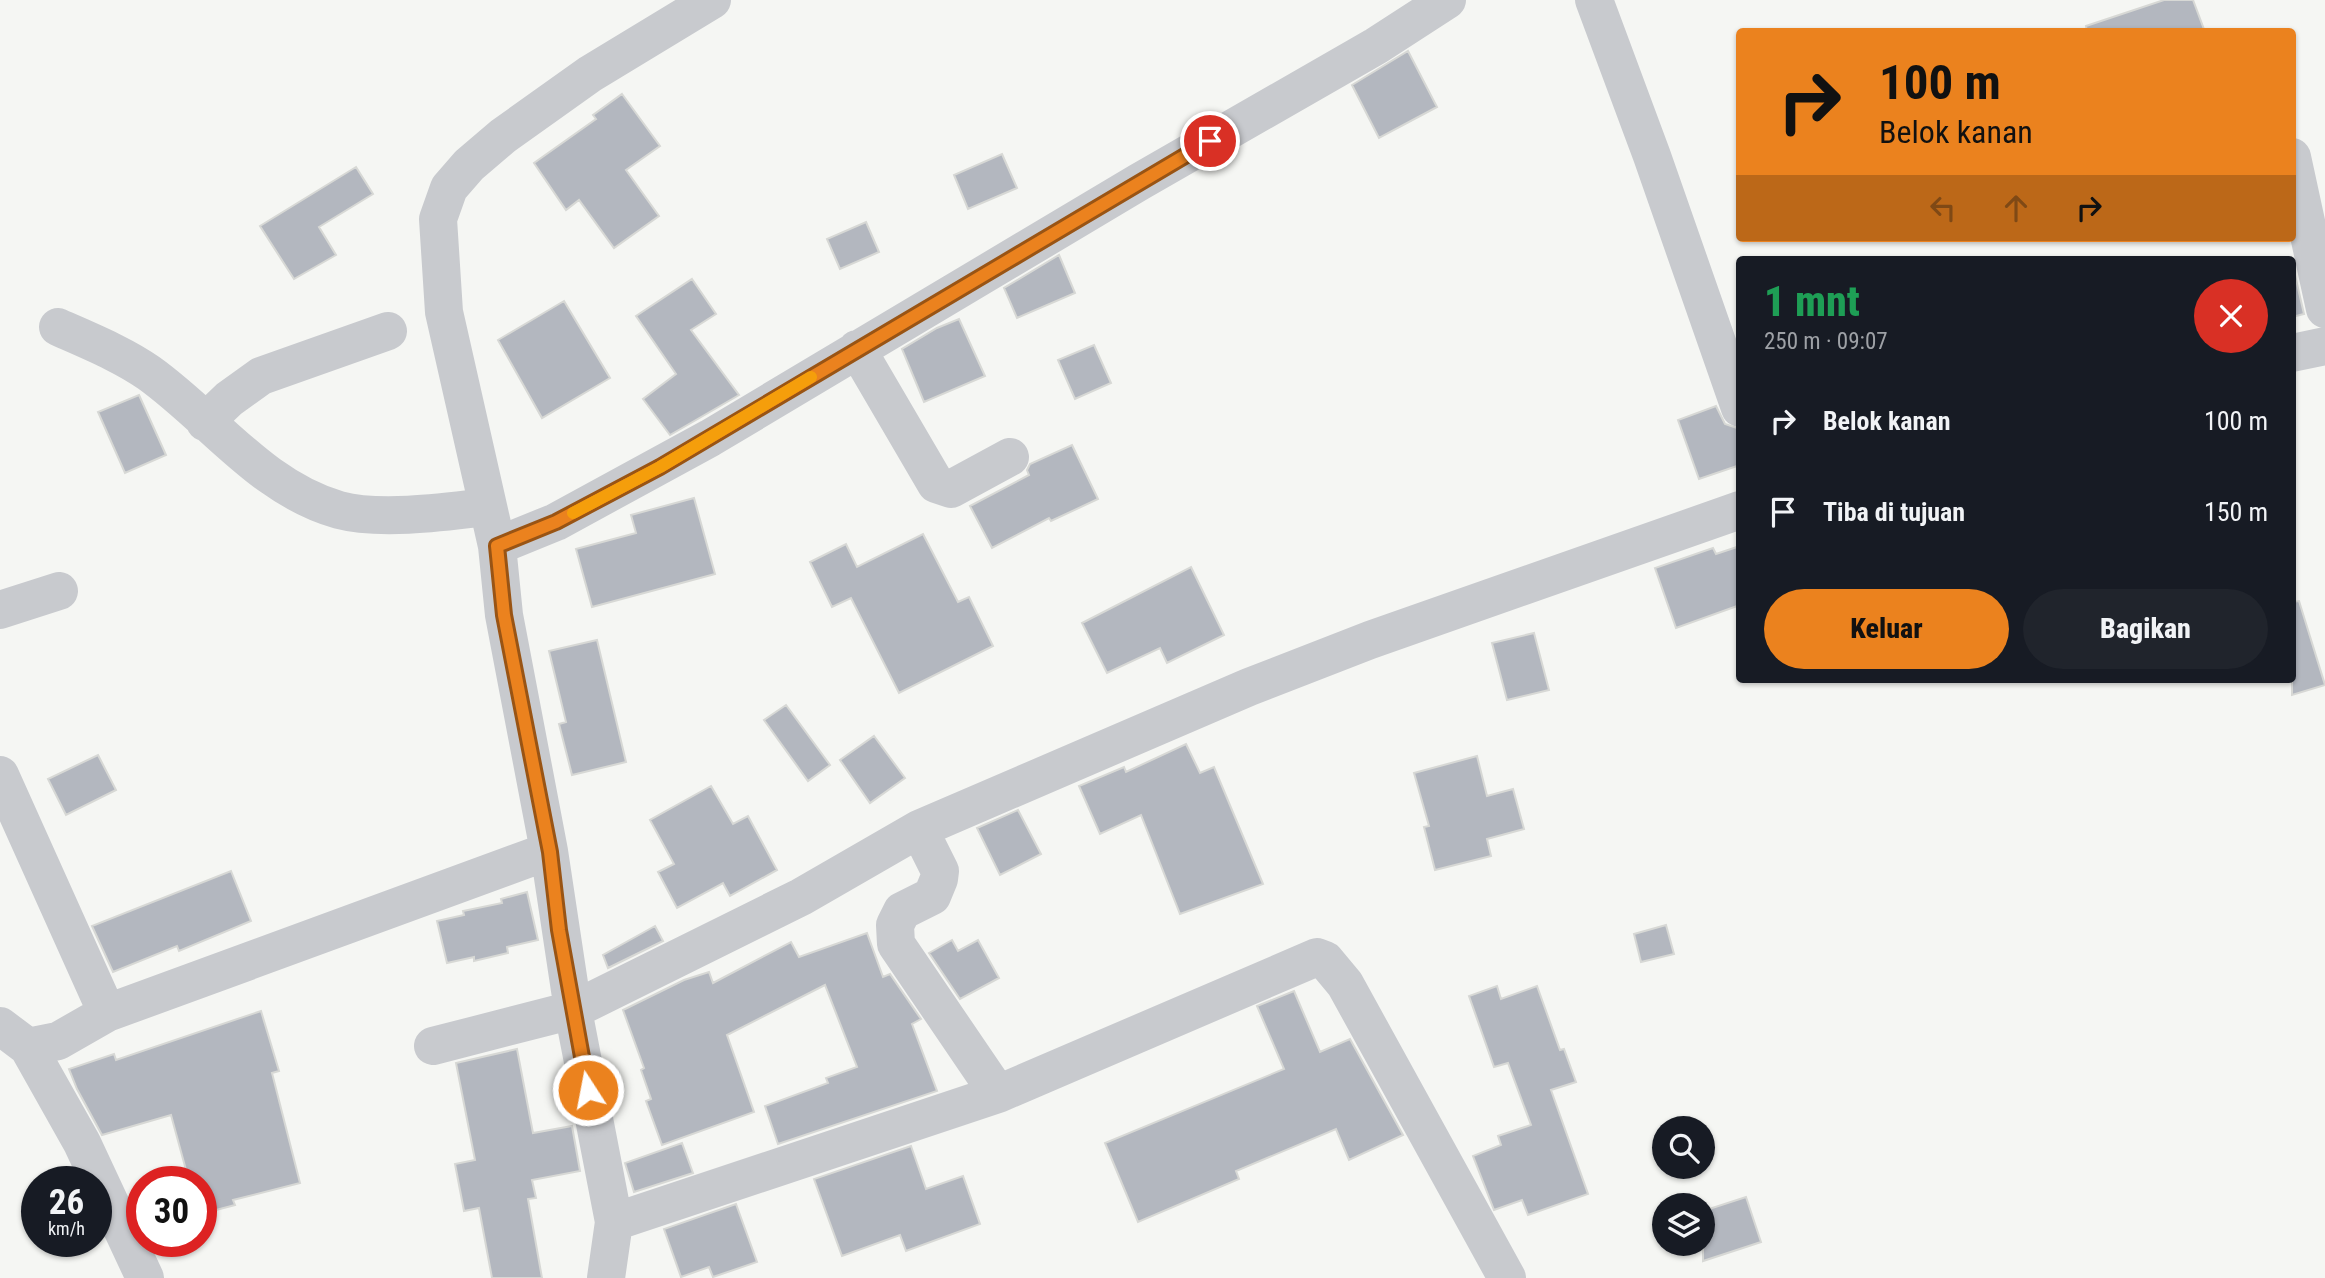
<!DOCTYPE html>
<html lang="id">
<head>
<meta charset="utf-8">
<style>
  :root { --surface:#171b24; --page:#20242c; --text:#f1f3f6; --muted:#9ea1a6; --accent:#eb821e }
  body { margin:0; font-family:"Roboto Condensed",sans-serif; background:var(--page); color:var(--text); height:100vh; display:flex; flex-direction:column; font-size:26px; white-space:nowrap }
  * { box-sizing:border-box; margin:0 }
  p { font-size:23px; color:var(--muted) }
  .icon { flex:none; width:38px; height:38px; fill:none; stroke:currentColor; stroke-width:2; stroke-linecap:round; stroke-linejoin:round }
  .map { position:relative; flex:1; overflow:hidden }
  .drawer { position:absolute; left:1736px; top:256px; width:560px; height:427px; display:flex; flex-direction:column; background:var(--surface); border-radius:7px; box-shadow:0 2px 5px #0004 }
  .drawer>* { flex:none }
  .banner { position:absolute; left:1736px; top:28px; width:560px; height:214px; border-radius:7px; box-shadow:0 2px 5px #0004; background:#eb821e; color:#111; overflow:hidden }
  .fabs { position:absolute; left:1652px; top:1116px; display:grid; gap:14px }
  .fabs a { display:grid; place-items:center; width:63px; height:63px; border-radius:50%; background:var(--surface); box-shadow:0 2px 5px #0004; font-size:35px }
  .speed { position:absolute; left:21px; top:1166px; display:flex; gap:14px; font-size:35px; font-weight:700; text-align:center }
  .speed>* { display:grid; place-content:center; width:91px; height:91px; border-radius:50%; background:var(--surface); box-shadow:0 2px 5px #0004; line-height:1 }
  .speed small { font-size:18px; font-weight:400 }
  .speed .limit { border:10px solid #d22; background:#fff; color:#111 }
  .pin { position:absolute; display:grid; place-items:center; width:60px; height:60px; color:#fff; margin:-30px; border:4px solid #fff; border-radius:50%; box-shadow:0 2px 7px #0007 }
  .me { position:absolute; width:77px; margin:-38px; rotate:349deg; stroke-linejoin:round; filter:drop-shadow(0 0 5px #0008) }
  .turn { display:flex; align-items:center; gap:24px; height:147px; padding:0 28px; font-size:32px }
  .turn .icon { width:91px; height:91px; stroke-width:2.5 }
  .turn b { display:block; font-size:49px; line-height:60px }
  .lanes { display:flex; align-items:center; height:66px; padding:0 28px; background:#0003; justify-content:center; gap:35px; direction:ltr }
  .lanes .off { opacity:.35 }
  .round { display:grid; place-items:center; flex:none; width:74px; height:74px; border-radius:37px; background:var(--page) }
  .overview { display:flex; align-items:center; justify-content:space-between; height:119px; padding:0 28px }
  h1 { font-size:42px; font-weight:800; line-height:52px; color:#1e9e55 }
  .action { display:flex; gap:14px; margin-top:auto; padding:14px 28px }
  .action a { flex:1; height:80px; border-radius:42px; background:var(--accent); color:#111; font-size:28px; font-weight:800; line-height:80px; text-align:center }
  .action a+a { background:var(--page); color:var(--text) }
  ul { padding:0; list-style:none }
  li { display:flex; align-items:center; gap:21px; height:91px; padding:0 28px }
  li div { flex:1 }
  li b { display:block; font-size:26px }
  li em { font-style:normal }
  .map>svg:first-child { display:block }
  .building { fill:#b3b7bf; stroke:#d7d8d5; stroke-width:2 }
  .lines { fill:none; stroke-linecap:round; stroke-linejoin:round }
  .minor { stroke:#c8cace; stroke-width:38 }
  .route-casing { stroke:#995414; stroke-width:18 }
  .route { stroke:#eb821e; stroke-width:12 }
  .slow { stroke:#f59e0b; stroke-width:12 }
</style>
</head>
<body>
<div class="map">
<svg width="2325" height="1278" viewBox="0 0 2325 1278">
  <rect width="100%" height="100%" fill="#f5f6f3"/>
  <path class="building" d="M2164,0H2193L2205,32H2087L2086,26Z
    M1408,51L1437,107L1379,138L1352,85Z
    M622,94L660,146L626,170L659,216L614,248L579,200L566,210L534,163L596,119L593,115Z
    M1002,154L1017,188L968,209L954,175Z
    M356,167L373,194L319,227L336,255L294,279L260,226Z
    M866,222L879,252L840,269L827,239Z
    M1059,255L1075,293L1017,318L1004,288Z
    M2292,262L2304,314L2292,317Z
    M692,279L716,314L691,330L739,395L670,435L643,399L676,374L636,316Z
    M564,301L610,378L542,418L498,340Z
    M959,319L985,376L924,402L902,349L937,328Z
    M1094,345L1111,383L1075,399L1058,360Z
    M139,395L166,455L125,473L98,412Z
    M1716,406L1725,424L1740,429V465L1699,479L1678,420Z
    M1072,445L1098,499L1051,521L1049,518L992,548L970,506L1029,475L1027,470L1030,464Z
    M694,498L715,574L592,607L576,549L636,533L631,515Z
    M923,534L958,602L969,597L993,646L899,693L851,598L832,607L810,562L846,544L857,567Z
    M1740,546V605L1676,628L1655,568L1713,548L1716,554Z
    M1191,567L1224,635L1167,663L1160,648L1107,673L1082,623Z
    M2299,601L2325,685L2292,695V602Z
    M1534,633L1549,690L1507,700L1492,643Z
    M597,640L626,762L572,775L559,724L566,722L549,651Z
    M786,705L830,765L808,781L764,720Z
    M874,736L905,778L870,803L840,760Z
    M1186,744L1200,773L1214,767L1263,884L1180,914L1141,815L1100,834L1079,786L1124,767L1126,772Z
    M98,755L116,790L66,815L48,779Z
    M1477,756L1487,796L1513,789L1524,829L1487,839L1491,856L1435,870L1424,827L1429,826L1414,773Z
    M711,786L733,824L748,816L777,870L730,896L723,883L677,908L658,872L674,864L650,820Z
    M1018,810L1041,854L1000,875L977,828Z
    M231,871L251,921L179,951L177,946L113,972L92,926Z
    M527,892L538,940L507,947L508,953L474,961V957L447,963L437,921L464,915L463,911L502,903L501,899Z
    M1666,925L1674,954L1641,962L1634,934Z
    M655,926L663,941L608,968L603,955Z
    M867,933L883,977L890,974L921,1019L912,1024L937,1091L778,1144L765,1106L828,1083L826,1078L857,1067L825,985L727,1035L754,1112L662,1145L646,1101L651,1099L641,1070L644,1068L623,1010L684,980L709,972L713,983L791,942L799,957Z
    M952,940L958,951L978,940L999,978L960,999L929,953Z
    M1497,986L1501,999L1537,986L1560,1050L1564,1049L1576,1082L1551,1090L1588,1194L1528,1215L1522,1200L1494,1210L1473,1156L1501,1145L1498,1136L1531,1125L1508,1063L1494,1067L1469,996Z
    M1294,991L1320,1052L1350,1039L1403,1135L1349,1160L1336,1129L1236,1171L1239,1179L1138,1222L1105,1143L1284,1069L1257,1006Z
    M261,1011L279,1071L272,1073L300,1183L233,1200L235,1205L201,1214V1181H189L171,1115L102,1135L77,1089L69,1069L114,1054L116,1060Z
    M517,1049L533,1133L572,1126L580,1171L532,1180L536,1198L528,1199L542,1278H492L479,1208L464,1211L455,1164L475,1160L456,1063Z
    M682,1143L693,1173L634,1192L625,1163Z
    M911,1146L926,1189L963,1176L980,1224L906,1251L900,1235L842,1256L814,1179Z
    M1746,1197L1761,1242L1703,1261V1211Z
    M736,1204L757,1262L713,1277L709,1267L681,1277L664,1229Z"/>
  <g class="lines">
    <path class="minor" d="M1594,0L1652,156L1740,408
      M2292,157L2325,309
      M58,327C89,341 122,354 149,373C212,418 261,488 339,510C380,521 446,512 488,507
      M857,349L936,484L951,489L1010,457
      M2292,353L2325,346
      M205,422L229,399L261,376L388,331
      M497,546L556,522L710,438L1139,182L1376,46L1447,0
      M0,610L59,591
      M0,775L107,1013
      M919,829L940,871L939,879L932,896L902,911L895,925L896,944L998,1094
      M0,1026L28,1047L58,1041L107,1013L549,851
      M433,1046L573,1010L801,897L919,829L1249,687L1370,640L1740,510
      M28,1047L82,1143L145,1278
      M614,1222L998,1094L1317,957L1325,960L1345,984L1507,1278
      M606,1278L614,1222L573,1010L549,851L504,615L497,546L444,312L438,219L449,188L469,165L503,136L590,74L712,0"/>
  </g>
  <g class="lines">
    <g class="route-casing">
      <path id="route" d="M588,1090L559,930L550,852L504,615L497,546L556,522L660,467L1210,141"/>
    </g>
    <use href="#route" class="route"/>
    <path class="slow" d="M573,513L660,467L811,377"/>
  </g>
</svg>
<div class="fabs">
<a><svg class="icon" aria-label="search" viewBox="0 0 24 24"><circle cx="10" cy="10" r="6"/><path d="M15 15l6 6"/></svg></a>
<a><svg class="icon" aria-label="layers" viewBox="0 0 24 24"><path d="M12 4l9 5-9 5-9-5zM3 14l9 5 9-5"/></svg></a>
</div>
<div class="speed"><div>26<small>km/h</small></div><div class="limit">30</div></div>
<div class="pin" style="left:1210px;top:141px;background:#d93025"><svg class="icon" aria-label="arrive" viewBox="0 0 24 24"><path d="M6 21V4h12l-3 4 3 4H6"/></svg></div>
<svg class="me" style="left:588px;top:1090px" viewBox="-20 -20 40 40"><circle r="17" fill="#eb821e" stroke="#fff" stroke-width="3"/><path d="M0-11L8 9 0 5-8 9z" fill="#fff"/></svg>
<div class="banner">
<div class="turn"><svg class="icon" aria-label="right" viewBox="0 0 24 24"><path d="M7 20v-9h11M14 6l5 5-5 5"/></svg><div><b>100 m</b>Belok kanan</div></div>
<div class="lanes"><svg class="icon off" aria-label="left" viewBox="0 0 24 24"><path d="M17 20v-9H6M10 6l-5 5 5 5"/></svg><svg class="icon off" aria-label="ahead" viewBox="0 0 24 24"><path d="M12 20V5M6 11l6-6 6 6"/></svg><svg class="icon" aria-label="right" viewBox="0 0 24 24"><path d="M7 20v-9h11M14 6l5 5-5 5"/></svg></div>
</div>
<section class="drawer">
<div class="overview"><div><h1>1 mnt</h1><p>250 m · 09:07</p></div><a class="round" style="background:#d93025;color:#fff"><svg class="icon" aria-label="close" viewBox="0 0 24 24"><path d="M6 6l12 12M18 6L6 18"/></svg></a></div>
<ul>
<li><svg class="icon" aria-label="right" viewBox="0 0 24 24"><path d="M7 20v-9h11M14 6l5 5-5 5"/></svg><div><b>Belok kanan</b></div><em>100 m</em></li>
<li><svg class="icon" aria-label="arrive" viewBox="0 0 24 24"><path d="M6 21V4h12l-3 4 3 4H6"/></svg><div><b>Tiba di tujuan</b></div><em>150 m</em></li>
</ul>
<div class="action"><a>Keluar</a><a>Bagikan</a></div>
</section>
</div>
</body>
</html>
